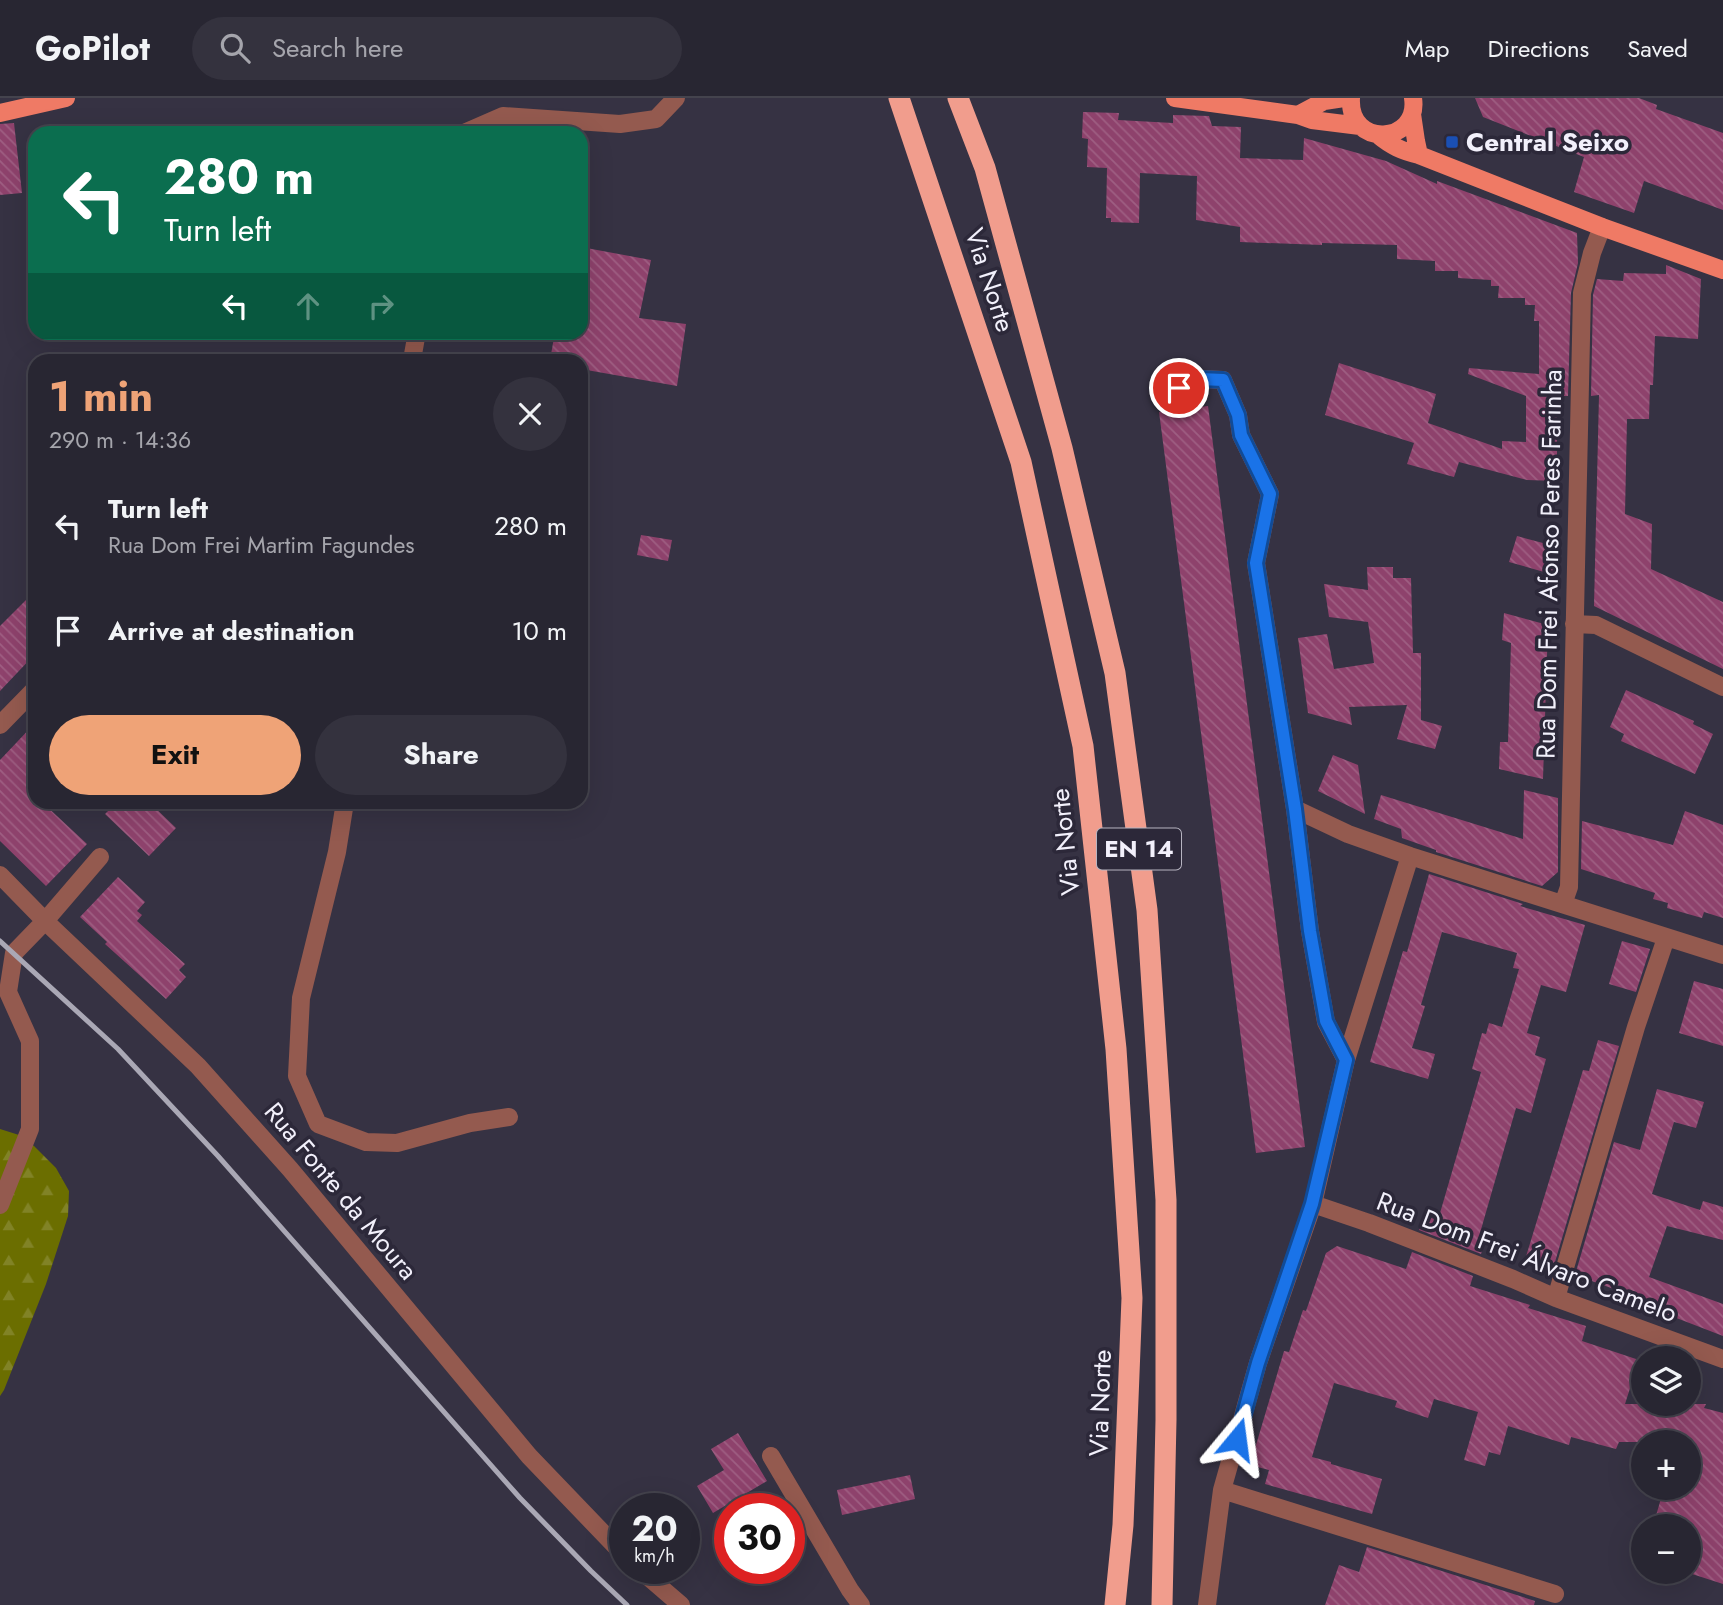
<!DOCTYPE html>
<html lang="en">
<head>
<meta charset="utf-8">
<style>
  :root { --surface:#282632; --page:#34323e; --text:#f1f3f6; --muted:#a5a5ac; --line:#44434d; --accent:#efa377 }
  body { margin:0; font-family:Jost,sans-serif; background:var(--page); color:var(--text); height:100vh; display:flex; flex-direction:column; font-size:26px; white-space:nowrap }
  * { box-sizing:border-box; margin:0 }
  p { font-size:23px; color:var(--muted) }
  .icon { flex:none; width:38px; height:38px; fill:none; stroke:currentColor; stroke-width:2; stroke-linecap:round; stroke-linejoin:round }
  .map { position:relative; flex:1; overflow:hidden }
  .details { position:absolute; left:28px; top:256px; width:560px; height:455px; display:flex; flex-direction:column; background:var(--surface); border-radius:21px; box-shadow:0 7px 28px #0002,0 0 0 2px var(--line) }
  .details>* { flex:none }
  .banner { position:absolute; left:28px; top:28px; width:560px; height:214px; border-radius:21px; box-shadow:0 7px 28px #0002,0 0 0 2px var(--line); background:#0b6e4f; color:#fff; overflow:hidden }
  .buttons { position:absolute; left:1631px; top:1248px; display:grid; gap:14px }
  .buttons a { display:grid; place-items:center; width:70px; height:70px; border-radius:50%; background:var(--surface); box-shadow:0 7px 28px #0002,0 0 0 2px var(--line); font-size:35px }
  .speed { position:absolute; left:609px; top:1395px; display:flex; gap:14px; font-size:35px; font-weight:700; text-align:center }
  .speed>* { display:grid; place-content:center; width:91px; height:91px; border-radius:50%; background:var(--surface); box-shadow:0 7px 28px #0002,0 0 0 2px var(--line); line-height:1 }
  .speed small { font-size:18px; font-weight:400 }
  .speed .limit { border:10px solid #d22; background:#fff; color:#111 }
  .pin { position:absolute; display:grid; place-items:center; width:60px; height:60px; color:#fff; margin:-30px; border:4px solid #fff; border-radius:50%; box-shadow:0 2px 7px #0007 }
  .me { position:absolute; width:77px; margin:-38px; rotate:16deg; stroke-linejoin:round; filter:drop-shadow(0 0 5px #0008) }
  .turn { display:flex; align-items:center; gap:24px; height:147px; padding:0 21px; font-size:32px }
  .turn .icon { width:91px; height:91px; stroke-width:2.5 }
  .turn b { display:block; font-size:49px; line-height:60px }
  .lanes { display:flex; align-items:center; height:66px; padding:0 21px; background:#0003; justify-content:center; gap:35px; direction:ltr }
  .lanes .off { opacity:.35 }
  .round { display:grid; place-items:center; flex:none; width:74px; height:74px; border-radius:37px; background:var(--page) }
  .overview { display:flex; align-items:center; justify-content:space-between; height:119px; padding:0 21px }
  h1 { font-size:42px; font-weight:700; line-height:52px; color:var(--accent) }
  .button { display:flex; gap:14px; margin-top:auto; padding:14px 21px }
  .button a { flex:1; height:80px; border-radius:42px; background:var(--accent); color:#111; font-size:28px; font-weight:700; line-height:80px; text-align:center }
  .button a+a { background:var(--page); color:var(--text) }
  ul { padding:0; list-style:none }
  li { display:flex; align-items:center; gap:21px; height:105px; padding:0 21px }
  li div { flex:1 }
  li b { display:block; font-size:26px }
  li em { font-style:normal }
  header { display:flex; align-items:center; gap:42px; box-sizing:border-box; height:98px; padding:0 35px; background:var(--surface); border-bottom:2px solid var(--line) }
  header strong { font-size:33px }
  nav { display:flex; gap:38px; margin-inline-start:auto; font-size:24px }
  .search { width:490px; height:63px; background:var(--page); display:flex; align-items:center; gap:18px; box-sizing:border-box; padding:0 24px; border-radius:38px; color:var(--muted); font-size:26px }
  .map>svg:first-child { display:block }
  .forest { fill:url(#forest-firs) }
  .building { fill:url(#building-back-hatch) }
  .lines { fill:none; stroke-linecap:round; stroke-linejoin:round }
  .minor { stroke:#945a4f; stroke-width:18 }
  .major { stroke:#ef7a65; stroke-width:18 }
  .highway { stroke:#f19d8d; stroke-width:21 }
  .rail { stroke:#aaa8b5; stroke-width:5 }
  .route-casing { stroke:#114b97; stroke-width:18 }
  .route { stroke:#1a73e8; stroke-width:12 }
  .transit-dot { fill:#1a4fb4; stroke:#2c2839; stroke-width:2.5 }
  .labels { text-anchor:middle; stroke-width:7; stroke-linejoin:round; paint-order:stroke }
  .shield { fill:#2c2839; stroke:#b7b4c1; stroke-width:2 }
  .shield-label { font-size:24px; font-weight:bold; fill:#f2f0fb }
  .poi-label { font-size:26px; font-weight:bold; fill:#f2f0fb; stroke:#2c2839; text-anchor:start }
  .street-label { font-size:26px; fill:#f2f0fb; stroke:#2c2839 }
</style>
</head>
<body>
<header>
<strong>GoPilot</strong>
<div class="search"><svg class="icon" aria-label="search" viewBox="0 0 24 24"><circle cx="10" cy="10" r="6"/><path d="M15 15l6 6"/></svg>Search here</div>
<nav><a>Map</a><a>Directions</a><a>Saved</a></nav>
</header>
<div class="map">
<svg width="1723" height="1507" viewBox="0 0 1723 1507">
  <defs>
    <pattern id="forest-firs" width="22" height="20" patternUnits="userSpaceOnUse" patternTransform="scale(1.75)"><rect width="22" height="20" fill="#6b6e00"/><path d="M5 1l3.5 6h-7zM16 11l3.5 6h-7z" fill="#818326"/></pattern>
    <pattern id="building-back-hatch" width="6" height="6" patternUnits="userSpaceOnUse" patternTransform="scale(1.75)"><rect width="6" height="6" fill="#8e426c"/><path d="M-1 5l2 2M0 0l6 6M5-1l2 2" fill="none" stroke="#9e5e82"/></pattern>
  </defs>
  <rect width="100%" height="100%" fill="#363243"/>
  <path class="forest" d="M0,1031L19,1037L34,1048L56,1070L69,1093L68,1118L46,1186L4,1292L0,1298Z"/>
  <path class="building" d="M1475,0H1639L1657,7L1656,11L1723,35V112L1644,83L1634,115L1574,94L1584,59L1483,19Z
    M1083,14L1119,15L1118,22L1173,25V17L1209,18L1212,28L1241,29L1240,60L1303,62L1304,40L1386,63L1437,86V83L1577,135L1578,165L1571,195L1568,298H1557V383L1527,382L1459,364L1454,379L1407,366L1414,345L1325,317L1339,265L1436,296L1428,325L1502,351V343L1526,344V298L1468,276L1469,270L1539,276V223H1534L1535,207H1525V200H1498L1499,188H1491V182L1458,180V173H1435V163L1397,161V147L1322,145V147L1240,144V129L1196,122L1197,78L1140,75L1139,125L1111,124V120H1106L1107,70L1087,69L1088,41L1082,40Z
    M14,25L22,95L0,97V26Z
    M581,149L651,162L639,220L686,226L677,288L581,271V262H550L555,234H581Z
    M1666,167L1701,181L1698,241L1655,238L1653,287H1650L1649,321H1627L1625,416L1652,426L1651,471L1723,504V571L1594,508L1599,297L1591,298L1593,197L1597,181L1623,183L1624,175L1666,176Z
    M1208,308L1305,1049L1256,1055L1159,314Z
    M641,437L672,442L668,463L637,457Z
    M1517,438L1558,449V478L1509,464Z
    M1367,469H1393V480H1411L1413,555H1421V622L1442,628L1435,651L1397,641L1407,607L1349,609L1352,627L1308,615L1298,540L1327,536L1334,571L1374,565L1368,524L1329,519L1324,486L1368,492Z
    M35,493V556L0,593V528Z
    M1504,515L1548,527L1543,681L1499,671L1500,644H1508L1511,545L1502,542Z
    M1626,592L1694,623L1693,626L1713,636L1695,676L1621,643L1624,636L1610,629Z
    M35,625V704H42L87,746L46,788L0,743V662Z
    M1333,657L1358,667L1365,716L1318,693Z
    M1524,692L1558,700V774L1542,788L1436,754V752L1402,740L1401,731L1374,721L1381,697L1523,741Z
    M117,704H149L176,730L149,758L105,716Z
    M1685,713L1723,727V820L1704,814L1702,820L1667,810L1668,805L1653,801L1655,795L1581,771L1582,723L1673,747Z
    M1429,776L1523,806L1520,808L1585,827L1566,894L1541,887L1527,935L1540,939L1535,957L1546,961L1531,1015L1516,1010L1480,1135L1487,1137L1481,1156L1419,1132L1424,1118L1438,1122L1481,974L1472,971L1482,935L1486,936L1489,925L1502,929L1519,871L1513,870L1517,855L1442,834L1421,907L1425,908L1412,950L1435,956L1428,981L1370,964L1403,853L1407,854Z
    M118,779L145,804L137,813L142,817L137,823L185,866L179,872L186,879L166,901L105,846L107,844L80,819Z
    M1622,843L1650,851L1636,894L1609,886Z
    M1694,883L1723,891V948L1679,935Z
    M1598,942L1619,948L1552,1174L1524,1165L1583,972L1589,973Z
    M1657,991L1704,1004L1696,1030L1674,1024L1652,1096L1700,1112L1703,1103L1723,1109V1142L1667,1128L1649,1179L1723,1206V1238L1648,1209L1650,1204L1575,1177L1614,1044L1640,1052Z
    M1337,1148L1406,1171L1412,1154L1473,1178L1470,1188L1530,1207L1528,1210L1586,1228L1582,1243L1639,1262L1625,1306H1706L1704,1310L1723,1315V1486L1689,1475V1428H1653L1664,1390H1689V1344H1619L1616,1351L1571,1339L1569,1347L1508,1328L1500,1357L1489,1354L1485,1368L1464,1362L1478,1314L1434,1301L1428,1320L1395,1309L1397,1303L1334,1285L1312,1359L1331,1364V1366L1382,1381L1372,1416L1265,1386L1269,1372L1250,1367L1284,1253L1289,1254L1303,1212L1306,1213L1326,1155Z
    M738,1335L767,1383L713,1415L697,1388L724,1372L711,1351Z
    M910,1377L915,1401L842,1417L837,1392Z
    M1367,1449L1535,1503L1534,1507H1325L1339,1467L1359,1474Z"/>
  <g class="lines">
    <path class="minor" d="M464,35L503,18L620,26L656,21L676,0
      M412,262L417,234
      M1179,290L1200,281L1223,282L1238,317L1241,337L1270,396L1256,465L1295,711L1310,833L1326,924L1346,962
      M1574,526L1596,527L1723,589
      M0,627L35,591
      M345,704L337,754L301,900L297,978L318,1026L366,1044L397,1045L470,1025L509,1019
      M1295,711L1348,736L1410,758L1723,857
      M0,777L45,823L198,968L290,1071L529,1358L625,1458
      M1563,806L1569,789L1582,195L1592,155L1602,129
      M1313,1106L1369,1125L1513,1181L1556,1200L1723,1261
      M0,1107L30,1031V943L8,894L14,855L45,823L100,759
      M1556,1200L1636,929L1666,840
      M771,1358L850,1492L861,1507
      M1222,1392L1555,1496
      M638,1470L681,1507
      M1207,1507L1222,1392L1258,1265L1313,1106L1346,962L1410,758"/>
    <path class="major" d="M1175,0L1298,17L1312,22L1360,28
      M1351,0C1348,51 1420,46 1413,0
      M0,15L66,0
      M1412,16L1416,43L1419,57
      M1298,17L1324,3L1344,0
      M1378,37C1391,48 1402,53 1419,57L1602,129L1723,172"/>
    <path class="highway" d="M899,0L1021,364L1083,648L1116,951L1132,1200L1123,1427L1115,1507
      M958,0L985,70L1062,350L1115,575L1147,812L1166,1102V1322L1162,1507"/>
    <path class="rail" d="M0,843L118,951L218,1058L520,1400L591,1473L627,1507"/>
  </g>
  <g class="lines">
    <g class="route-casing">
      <path id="route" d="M1179,290L1200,281L1223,282L1238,317L1241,337L1270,396L1256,465L1295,711L1310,833L1326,923L1346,962L1312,1106L1258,1265L1237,1341"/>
    </g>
    <use href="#route" class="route"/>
  </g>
  <rect class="transit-dot" x="1445" y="37" width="14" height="14" rx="3.5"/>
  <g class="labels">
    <rect class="shield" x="1097" y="730.5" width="84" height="41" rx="5"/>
    <g class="shield-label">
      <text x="1139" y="759">EN 14</text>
    </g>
    <g class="poi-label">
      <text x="1466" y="53">Central Seixo</text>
    </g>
    <g class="street-label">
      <text transform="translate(990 182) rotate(72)" y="9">Via Norte</text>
      <text transform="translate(1549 466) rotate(-89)" y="9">Rua Dom Frei Afonso Peres Farinha</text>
      <text transform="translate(1065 744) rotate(-96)" y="9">Via Norte</text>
      <text transform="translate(341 1093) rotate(50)" y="9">Rua Fonte da Moura</text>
      <text transform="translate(1527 1159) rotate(21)" y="9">Rua Dom Frei Álvaro Camelo</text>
      <text transform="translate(1100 1305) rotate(-88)" y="9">Via Norte</text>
    </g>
  </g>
</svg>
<div class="buttons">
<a><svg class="icon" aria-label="layers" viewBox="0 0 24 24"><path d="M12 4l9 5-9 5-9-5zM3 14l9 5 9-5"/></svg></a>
<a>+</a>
<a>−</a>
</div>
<div class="speed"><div>20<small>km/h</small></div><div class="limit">30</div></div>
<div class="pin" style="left:1179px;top:290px;background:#d93025"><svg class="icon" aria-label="arrive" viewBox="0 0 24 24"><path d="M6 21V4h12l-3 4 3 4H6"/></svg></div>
<svg class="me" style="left:1237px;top:1341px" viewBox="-20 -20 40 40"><path d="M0-17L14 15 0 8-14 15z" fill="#1a73e8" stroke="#fff" stroke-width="4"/></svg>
<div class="banner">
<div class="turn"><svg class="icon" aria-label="left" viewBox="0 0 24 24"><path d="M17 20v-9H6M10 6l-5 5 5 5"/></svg><div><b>280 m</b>Turn left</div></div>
<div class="lanes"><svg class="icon" aria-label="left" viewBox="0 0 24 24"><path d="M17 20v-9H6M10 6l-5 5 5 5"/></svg><svg class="icon off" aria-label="ahead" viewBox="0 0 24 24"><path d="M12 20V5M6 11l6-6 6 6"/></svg><svg class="icon off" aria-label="right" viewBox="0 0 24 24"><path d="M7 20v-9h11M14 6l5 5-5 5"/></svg></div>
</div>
<section class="details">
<div class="overview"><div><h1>1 min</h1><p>290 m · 14:36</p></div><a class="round"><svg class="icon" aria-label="close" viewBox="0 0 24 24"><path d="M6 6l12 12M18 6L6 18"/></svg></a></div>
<ul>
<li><svg class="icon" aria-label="left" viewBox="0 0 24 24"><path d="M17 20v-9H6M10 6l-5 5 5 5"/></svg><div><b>Turn left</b><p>Rua Dom Frei Martim Fagundes</p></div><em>280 m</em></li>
<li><svg class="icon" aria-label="arrive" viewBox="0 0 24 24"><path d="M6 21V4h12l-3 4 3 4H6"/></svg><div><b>Arrive at destination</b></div><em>10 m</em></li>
</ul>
<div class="button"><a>Exit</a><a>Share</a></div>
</section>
</div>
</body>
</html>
